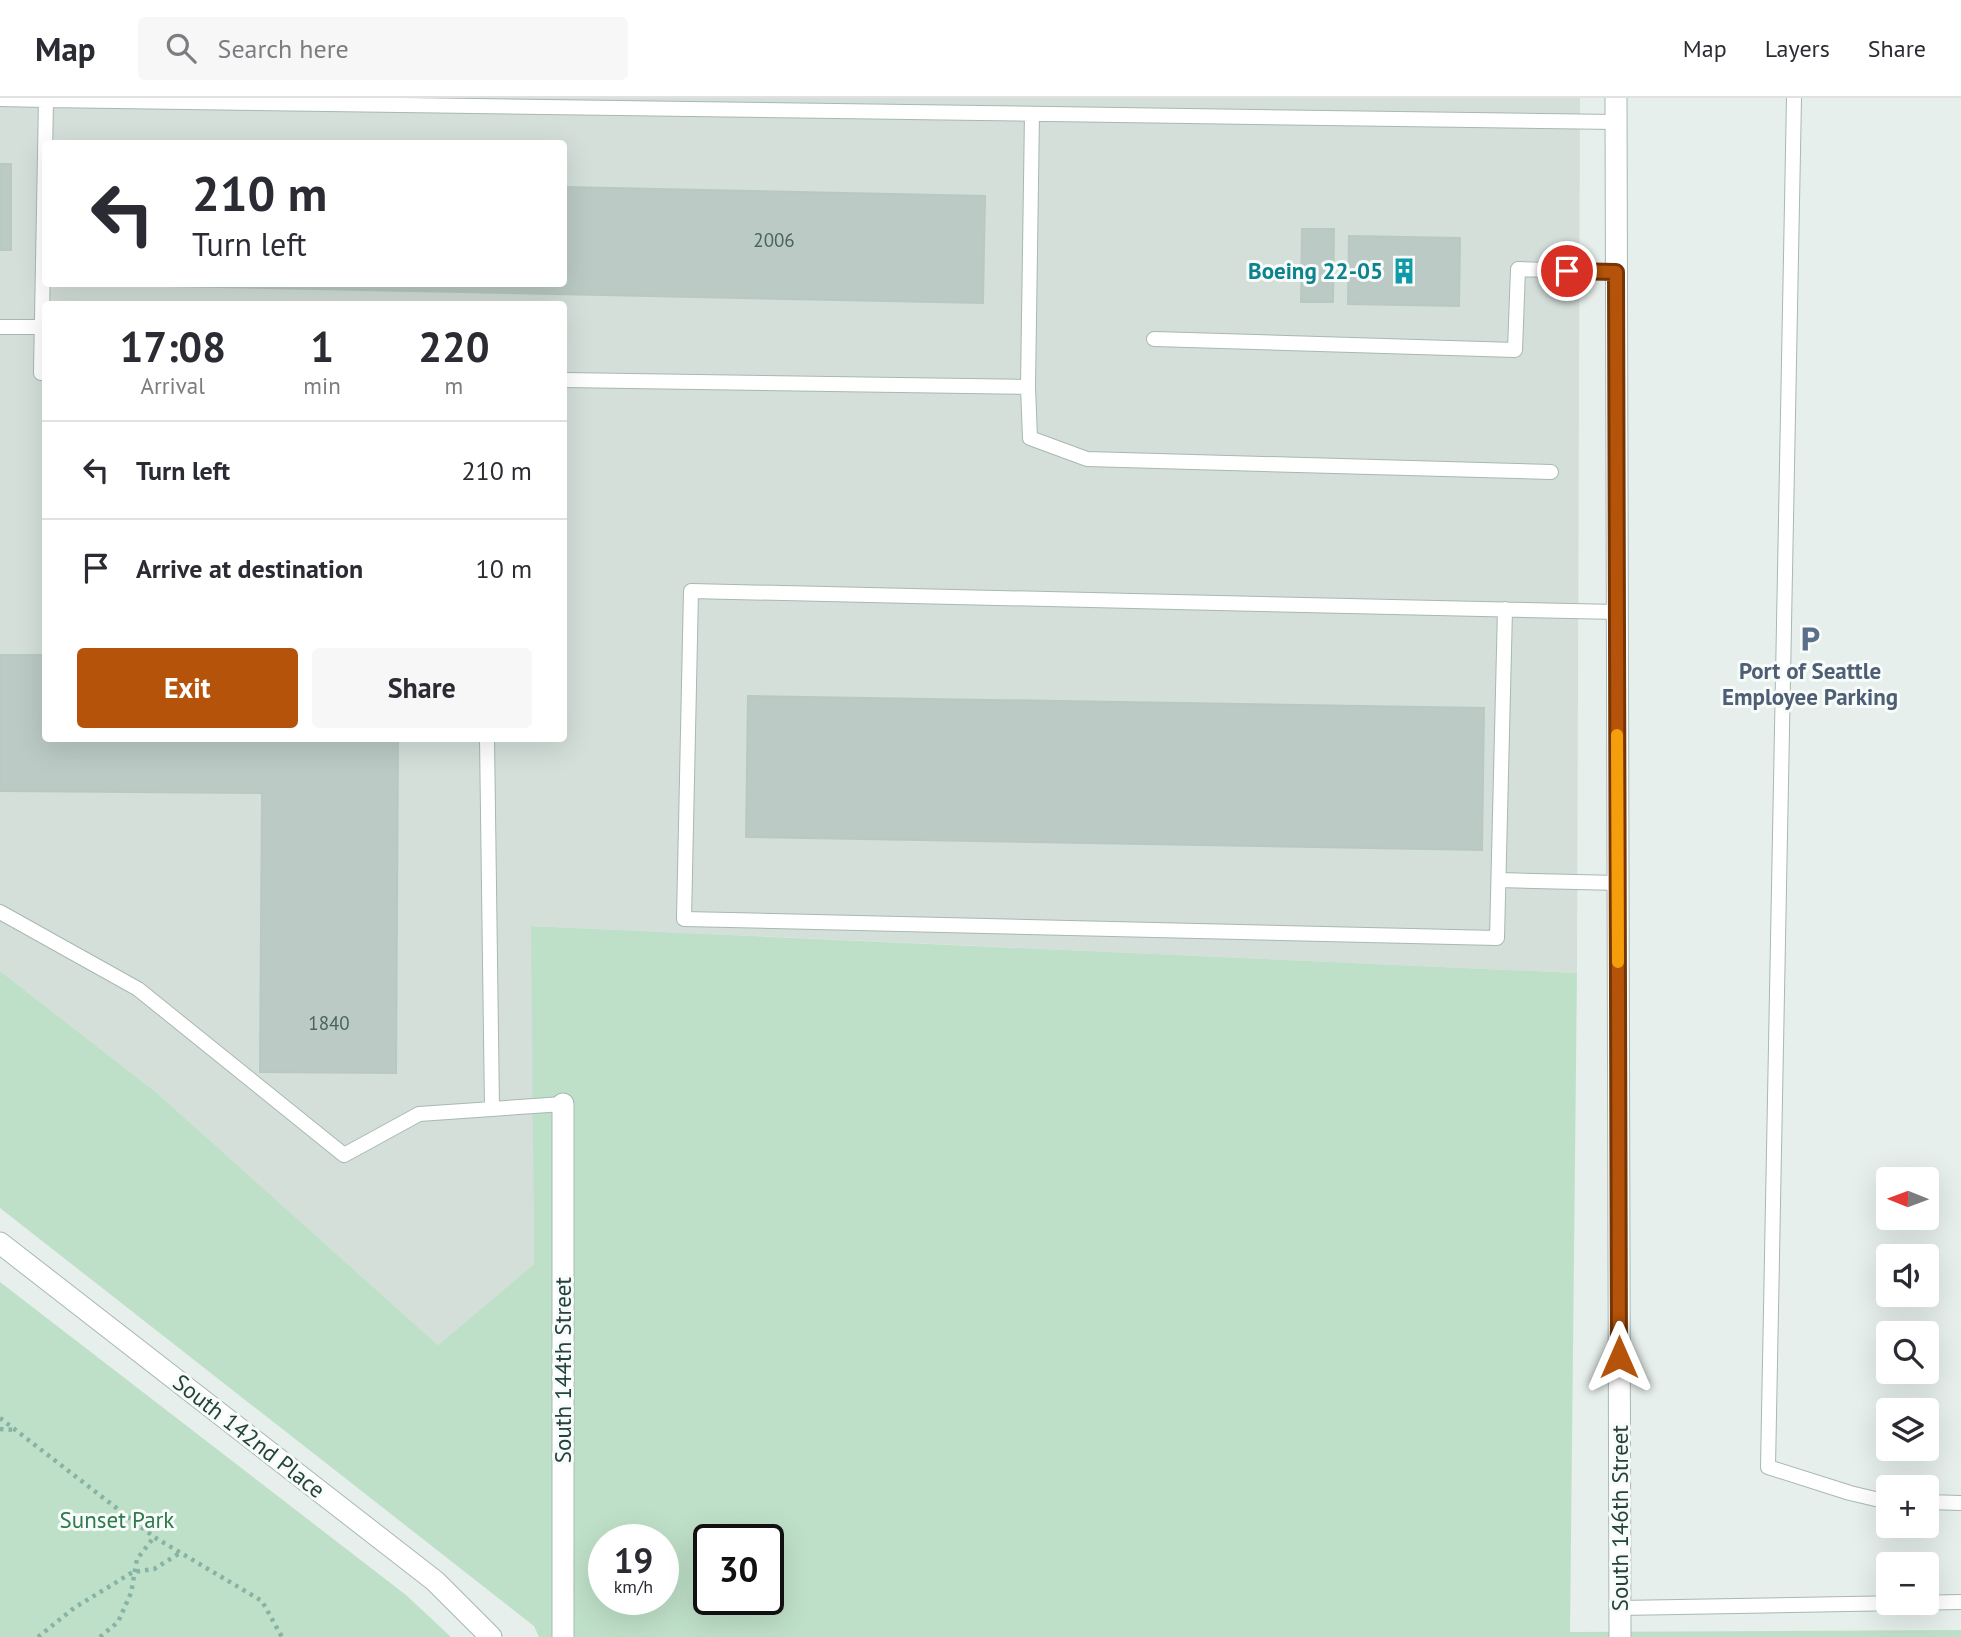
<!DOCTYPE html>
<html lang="en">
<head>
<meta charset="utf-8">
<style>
  :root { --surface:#fff; --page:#f7f7f7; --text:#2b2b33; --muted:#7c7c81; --line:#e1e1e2; --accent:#b45309 }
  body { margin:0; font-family:"PT Sans",sans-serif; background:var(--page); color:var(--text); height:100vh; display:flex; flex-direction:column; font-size:26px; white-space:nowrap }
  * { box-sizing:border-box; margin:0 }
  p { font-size:23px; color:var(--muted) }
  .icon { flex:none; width:38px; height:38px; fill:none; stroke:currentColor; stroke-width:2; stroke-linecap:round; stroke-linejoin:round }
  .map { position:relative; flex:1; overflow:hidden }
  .panel { position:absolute; left:42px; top:203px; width:525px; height:441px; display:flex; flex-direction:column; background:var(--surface); border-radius:7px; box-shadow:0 7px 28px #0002 }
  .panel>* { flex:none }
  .banner { position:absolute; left:42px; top:42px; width:525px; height:147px; border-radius:7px; box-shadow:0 7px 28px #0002; background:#fff; color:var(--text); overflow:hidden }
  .needle { width:46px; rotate:271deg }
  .buttons { position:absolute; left:1876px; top:1069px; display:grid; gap:14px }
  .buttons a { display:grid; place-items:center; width:63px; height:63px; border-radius:7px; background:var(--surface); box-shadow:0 7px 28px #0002; font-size:35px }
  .speed { position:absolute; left:588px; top:1426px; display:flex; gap:14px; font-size:35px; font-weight:700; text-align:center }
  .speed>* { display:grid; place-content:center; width:91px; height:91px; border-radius:50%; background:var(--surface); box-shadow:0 7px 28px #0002; line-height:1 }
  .speed small { font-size:18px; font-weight:400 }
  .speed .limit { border:4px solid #111; border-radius:10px; background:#fff; color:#111 }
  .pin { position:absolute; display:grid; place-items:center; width:60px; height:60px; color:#fff; margin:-30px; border:4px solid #fff; border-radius:50%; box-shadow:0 2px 7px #0007 }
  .me { position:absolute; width:77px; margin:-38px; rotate:0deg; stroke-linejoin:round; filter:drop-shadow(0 0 5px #0008) }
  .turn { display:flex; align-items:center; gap:24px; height:147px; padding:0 35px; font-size:32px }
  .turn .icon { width:91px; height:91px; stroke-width:2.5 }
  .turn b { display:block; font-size:49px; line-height:60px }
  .eta { display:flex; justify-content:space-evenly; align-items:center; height:119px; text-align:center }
  .eta b { font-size:42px; font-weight:700; line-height:49px }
  .action { display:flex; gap:14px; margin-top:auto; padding:14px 35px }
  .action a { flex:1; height:80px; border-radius:7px; background:var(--accent); color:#fff; font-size:28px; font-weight:700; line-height:80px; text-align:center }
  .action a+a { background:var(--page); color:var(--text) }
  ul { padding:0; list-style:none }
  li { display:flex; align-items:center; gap:21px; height:98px; padding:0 35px; border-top:2px solid var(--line) }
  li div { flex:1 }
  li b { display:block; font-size:26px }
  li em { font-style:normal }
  header { display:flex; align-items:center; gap:42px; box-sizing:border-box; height:98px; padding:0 35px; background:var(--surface); border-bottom:2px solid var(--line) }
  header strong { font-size:33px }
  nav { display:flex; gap:38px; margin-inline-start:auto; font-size:24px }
  .search { width:490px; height:63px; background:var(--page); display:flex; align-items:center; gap:18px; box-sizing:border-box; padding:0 24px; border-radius:7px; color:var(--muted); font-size:26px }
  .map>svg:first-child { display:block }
  .built { fill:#d4dfda; fill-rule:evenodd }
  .green { fill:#bfe0c8; fill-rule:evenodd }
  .building { fill:#bbcac4; stroke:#b8c9c2; stroke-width:2 }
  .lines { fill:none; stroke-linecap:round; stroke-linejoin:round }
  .service-casing { stroke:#a8b8b2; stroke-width:16 }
  .minor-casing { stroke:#a8b8b2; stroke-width:23 }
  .tertiary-casing { stroke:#a8b8b2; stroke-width:23 }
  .path { stroke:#86b3a5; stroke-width:4.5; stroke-dasharray:3.5 5; stroke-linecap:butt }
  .service { stroke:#fff; stroke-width:14 }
  .minor { stroke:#fff; stroke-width:21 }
  .tertiary { stroke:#fff; stroke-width:21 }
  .route-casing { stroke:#753606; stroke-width:18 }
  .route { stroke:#b45309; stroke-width:12 }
  .slow { stroke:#f59e0b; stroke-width:12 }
  .labels { text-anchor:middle; stroke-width:6; stroke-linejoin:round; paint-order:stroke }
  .number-label { font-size:19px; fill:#4a645c }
  .culture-label { font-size:23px; font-weight:bold; fill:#0d838f; stroke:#f7fbf9; text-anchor:end }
  .service-label { font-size:23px; font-weight:bold; fill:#4e5e75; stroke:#f7fbf9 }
  .street-label { font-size:23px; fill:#24423a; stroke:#f7fbf9 }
  .park-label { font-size:23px; fill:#2d7a4b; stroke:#f7fbf9 }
</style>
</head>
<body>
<header>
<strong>Map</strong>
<div class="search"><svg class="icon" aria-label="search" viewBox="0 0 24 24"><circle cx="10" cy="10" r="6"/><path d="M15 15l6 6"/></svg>Search here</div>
<nav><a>Map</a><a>Layers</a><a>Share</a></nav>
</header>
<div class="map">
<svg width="1961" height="1539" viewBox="0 0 1961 1539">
  <rect width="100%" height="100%" fill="#e6efeb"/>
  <path class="built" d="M0,0H1580L1577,875L532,828L534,1166L438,1247L157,995L0,873ZM46,46H564V186H46ZM46,206H564V640H46Z"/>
  <path class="green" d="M531,828L1577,875L1570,1534L1961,1532V1539H539L534,1528L0,1110V873L157,995L438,1247L534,1166ZM604,1442H663V1502H604ZM709,1442H768V1502H709Z
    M0,1184L406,1497L451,1539H0Z"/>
  <path class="building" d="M0,66H11V152H0Z
    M564,89L985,98L983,205L169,188V186H564Z
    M1302,131H1334L1333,204H1301Z
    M1349,138L1460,140L1459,208L1348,206Z
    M0,557H46V640H398L396,975L260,974L262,695L0,693Z
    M748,598L1484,610L1482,752L746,739Z"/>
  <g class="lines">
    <g class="service-casing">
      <path id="service" d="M1794,0L1768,1369L1850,1395L1888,1404
        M0,1L46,2
        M0,229H42
        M1154,241L1515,252L1518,171L1616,174
        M46,275H41L46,2L1616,24
        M564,282L1028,289L1032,16
        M1028,289L1030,340L1087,361L1551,374
        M1505,511L1497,840L684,821L691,493L1617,514
        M487,640L492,1011
        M1499,782L1618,785
        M0,814L138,891L344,1057L419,1016L563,1006
        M1927,1404L1961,1405
        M1620,1510L1961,1504"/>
    </g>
    <g class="minor-casing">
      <path id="minor" d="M1616,0L1620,1539
        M563,1006V1539"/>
    </g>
    <g class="tertiary-casing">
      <path id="tertiary" d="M0,1145L435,1483L491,1539"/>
    </g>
    <path class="path" d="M0,1320L154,1439L262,1503L282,1539
      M0,1331L15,1332
      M38,1539L74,1510L133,1474L154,1471L180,1455
      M100,1539L118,1524L131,1495L137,1461L154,1439"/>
    <use href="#service" class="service"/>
    <use href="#minor" class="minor"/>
    <use href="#tertiary" class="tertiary"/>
  </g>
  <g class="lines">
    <g class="route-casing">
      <path id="route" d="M1567,173L1616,174L1619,1259"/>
    </g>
    <use href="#route" class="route"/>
    <path class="slow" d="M1617,637L1618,864"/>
  </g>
  <defs>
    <g id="building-bare" transform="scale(2.1)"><path d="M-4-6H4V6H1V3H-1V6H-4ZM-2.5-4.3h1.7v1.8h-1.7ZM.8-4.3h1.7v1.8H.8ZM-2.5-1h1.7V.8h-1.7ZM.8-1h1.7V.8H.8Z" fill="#0f9aa8" stroke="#f7fbf9" stroke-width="2.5" paint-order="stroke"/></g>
    <g id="parking-bare" transform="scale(2.1)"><path d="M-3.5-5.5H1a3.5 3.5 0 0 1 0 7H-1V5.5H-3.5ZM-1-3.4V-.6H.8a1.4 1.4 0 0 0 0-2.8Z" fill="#5c6f8a" stroke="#f7fbf9" stroke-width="2.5" paint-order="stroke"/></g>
  </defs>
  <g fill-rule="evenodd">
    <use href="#building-bare" x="1404" y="173"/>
    <use href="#parking-bare" x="1810" y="541"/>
  </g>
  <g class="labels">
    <g class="number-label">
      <text x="774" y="149">2006</text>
      <text x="329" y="932">1840</text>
    </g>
    <g class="culture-label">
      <text x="1383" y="181">Boeing 22-05</text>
    </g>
    <g class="service-label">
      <text x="1810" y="581">Port of Seattle<tspan x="1810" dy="26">Employee Parking</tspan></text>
    </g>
    <g class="street-label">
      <text transform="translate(563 1272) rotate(-90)" y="8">South 144th Street</text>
      <text transform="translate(249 1338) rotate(38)" y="8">South 142nd Place</text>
      <text transform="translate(1620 1420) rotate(-90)" y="8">South 146th Street</text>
    </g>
    <g class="park-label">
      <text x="117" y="1430">Sunset Park</text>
    </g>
  </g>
</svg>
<div class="buttons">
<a><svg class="needle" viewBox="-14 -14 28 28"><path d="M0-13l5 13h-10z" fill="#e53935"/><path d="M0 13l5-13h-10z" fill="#7c7c81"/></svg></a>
<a><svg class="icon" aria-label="sound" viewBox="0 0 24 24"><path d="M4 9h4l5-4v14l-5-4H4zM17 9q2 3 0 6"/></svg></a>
<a><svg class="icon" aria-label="search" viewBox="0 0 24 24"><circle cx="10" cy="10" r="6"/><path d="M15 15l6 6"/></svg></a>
<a><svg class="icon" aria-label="layers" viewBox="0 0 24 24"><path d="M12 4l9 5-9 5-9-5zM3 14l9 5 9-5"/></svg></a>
<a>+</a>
<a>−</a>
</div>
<div class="speed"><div>19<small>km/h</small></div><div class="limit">30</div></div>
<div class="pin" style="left:1567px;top:173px;background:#d93025"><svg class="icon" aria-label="arrive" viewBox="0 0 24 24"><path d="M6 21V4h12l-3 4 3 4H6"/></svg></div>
<svg class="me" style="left:1619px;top:1259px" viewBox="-20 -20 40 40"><path d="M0-17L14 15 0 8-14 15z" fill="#b45309" stroke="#fff" stroke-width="4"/></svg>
<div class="banner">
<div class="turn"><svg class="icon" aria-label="left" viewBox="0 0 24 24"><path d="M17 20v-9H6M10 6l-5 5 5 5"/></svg><div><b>210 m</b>Turn left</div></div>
</div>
<section class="panel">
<div class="eta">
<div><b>17:08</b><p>Arrival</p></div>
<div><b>1</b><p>min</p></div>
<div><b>220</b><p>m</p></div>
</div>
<ul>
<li><svg class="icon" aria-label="left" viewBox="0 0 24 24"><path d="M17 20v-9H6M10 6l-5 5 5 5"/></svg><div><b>Turn left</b></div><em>210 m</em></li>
<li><svg class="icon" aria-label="arrive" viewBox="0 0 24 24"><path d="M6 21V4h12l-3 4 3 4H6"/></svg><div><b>Arrive at destination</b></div><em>10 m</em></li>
</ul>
<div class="action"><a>Exit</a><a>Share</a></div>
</section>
</div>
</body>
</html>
